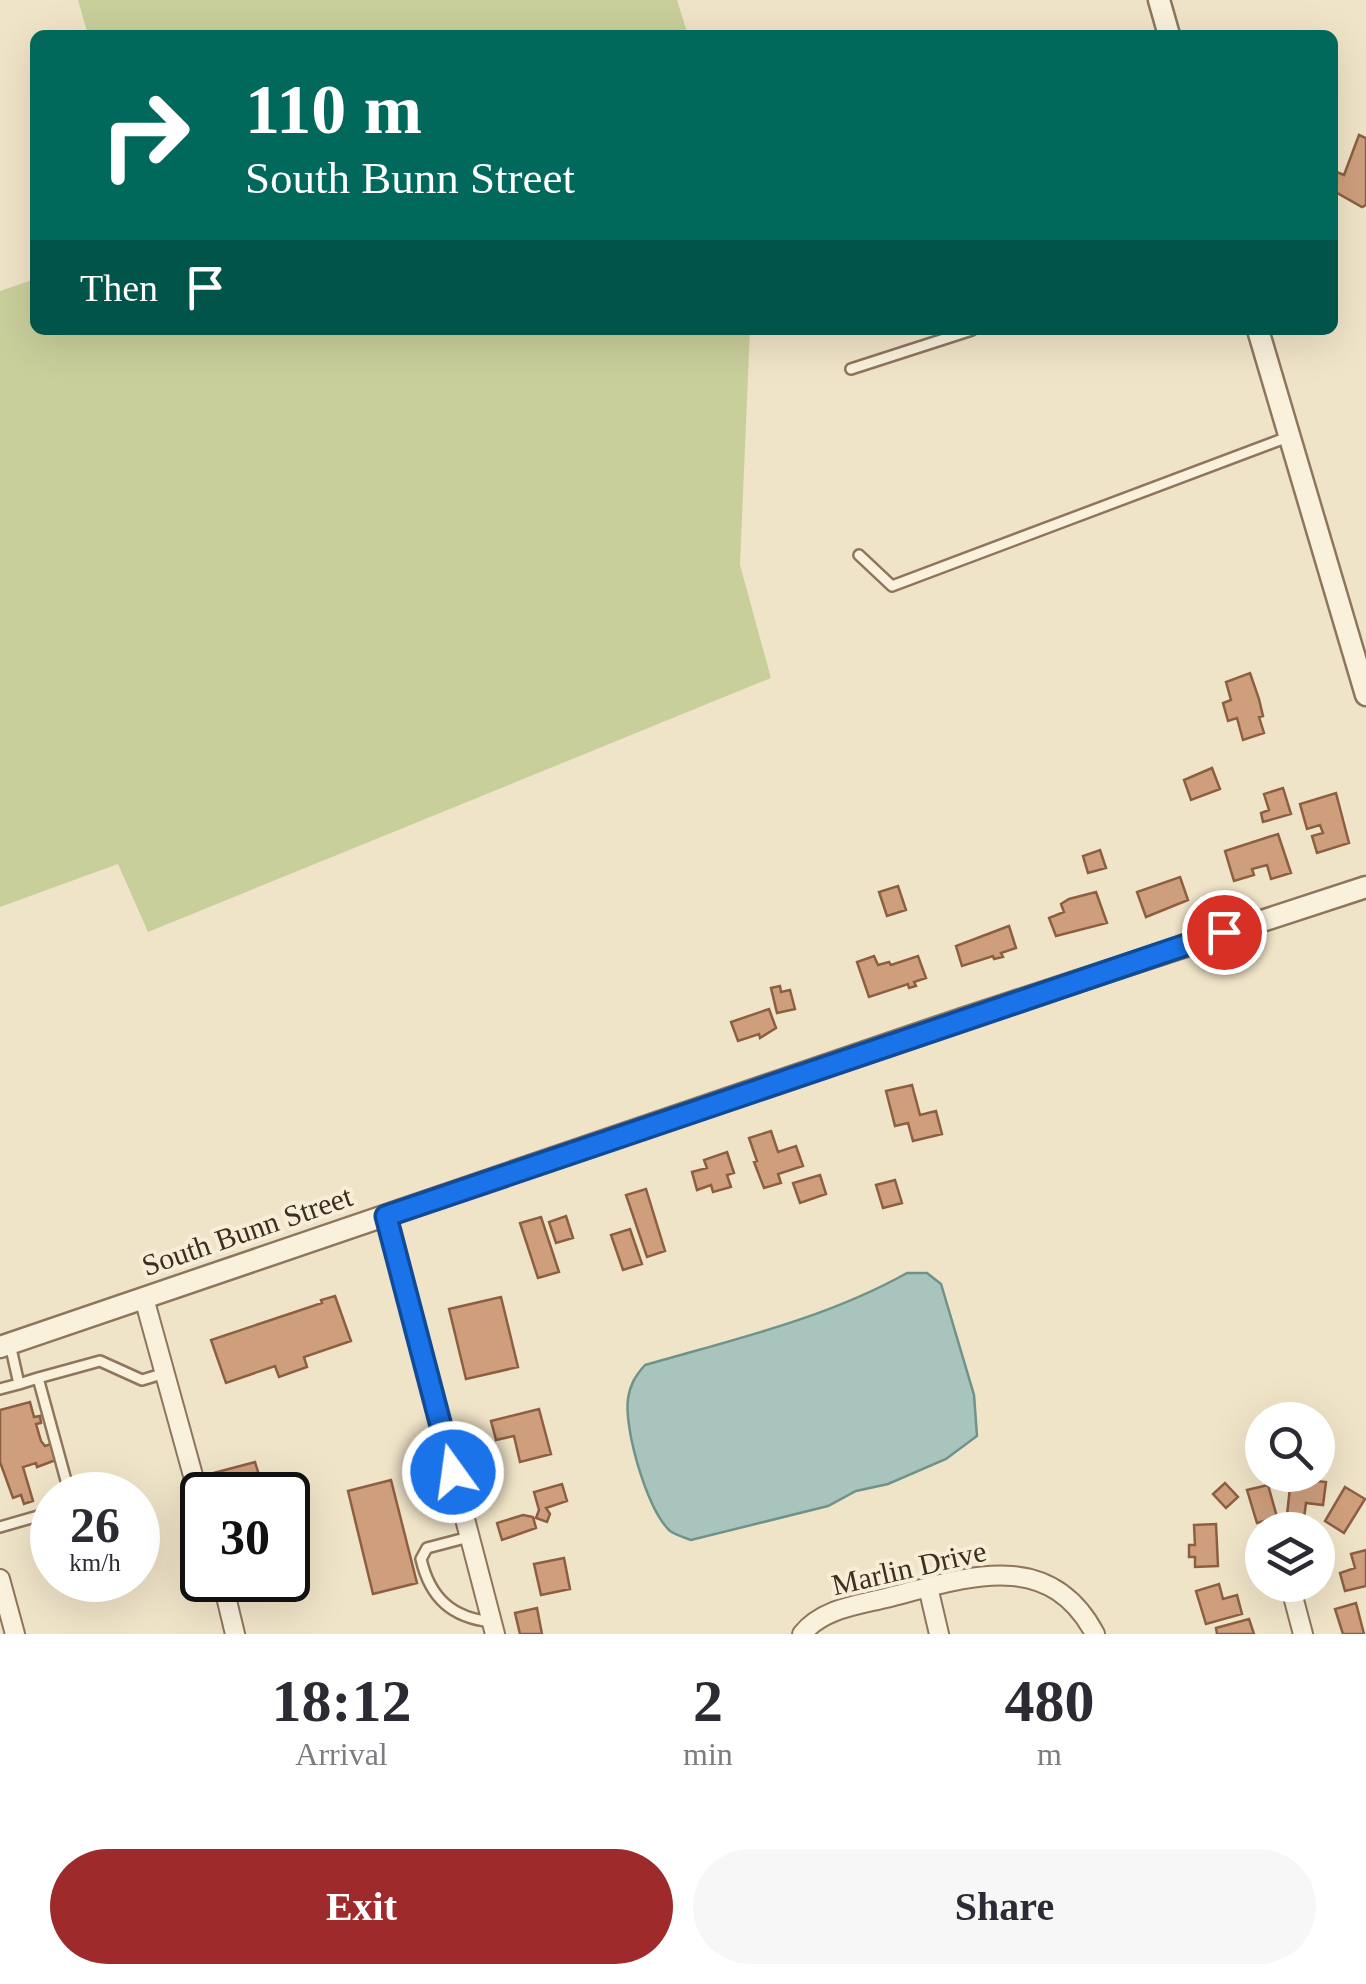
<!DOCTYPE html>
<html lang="en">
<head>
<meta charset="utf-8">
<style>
  :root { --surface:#fff; --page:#f7f7f7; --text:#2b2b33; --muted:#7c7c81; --accent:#9e2a2b }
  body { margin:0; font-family:"Times New Roman",serif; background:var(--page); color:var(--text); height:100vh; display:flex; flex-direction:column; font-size:38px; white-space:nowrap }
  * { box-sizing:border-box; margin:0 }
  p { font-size:32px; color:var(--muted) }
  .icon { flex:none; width:55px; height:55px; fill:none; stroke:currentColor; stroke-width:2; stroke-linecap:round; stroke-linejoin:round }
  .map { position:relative; height:1634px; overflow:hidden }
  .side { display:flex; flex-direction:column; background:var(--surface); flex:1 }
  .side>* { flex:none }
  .guide { position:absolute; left:30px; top:30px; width:1308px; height:305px; border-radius:15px; box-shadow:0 10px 40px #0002; background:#00695c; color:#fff; overflow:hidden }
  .buttons { position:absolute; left:1245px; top:1402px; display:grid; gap:20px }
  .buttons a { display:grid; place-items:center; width:90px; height:90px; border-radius:50%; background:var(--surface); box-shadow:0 10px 40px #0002; font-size:50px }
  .speed { position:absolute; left:30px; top:1472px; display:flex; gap:20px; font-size:50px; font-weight:700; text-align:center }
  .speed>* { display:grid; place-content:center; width:130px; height:130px; border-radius:50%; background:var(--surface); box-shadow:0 10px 40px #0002; line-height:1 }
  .speed small { font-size:25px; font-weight:400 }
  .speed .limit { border:5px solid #111; border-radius:15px; background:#fff; color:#111 }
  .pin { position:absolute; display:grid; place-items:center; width:85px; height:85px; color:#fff; margin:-42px; border:5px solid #fff; border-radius:50%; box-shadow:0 2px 10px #0007 }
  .me { position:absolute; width:110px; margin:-55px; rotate:346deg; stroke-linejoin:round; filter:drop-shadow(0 0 8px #0008) }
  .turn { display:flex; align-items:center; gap:35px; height:210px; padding:0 50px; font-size:45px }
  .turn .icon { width:130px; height:130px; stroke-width:2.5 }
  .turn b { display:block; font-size:70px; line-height:85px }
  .then { display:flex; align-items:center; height:95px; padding:0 50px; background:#0003; gap:20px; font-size:38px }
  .eta { display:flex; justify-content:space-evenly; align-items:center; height:170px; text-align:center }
  .eta b { font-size:60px; font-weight:700; line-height:70px }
  .action { display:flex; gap:20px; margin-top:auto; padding:20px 50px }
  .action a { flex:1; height:115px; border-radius:60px; background:var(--accent); color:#fff; font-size:40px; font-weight:700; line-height:115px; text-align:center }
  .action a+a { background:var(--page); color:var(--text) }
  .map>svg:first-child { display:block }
  .green { fill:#c9cf9b }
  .water { fill:#a9c4bc; stroke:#6f938a; stroke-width:2.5 }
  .building { fill:#cf9f7d; stroke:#8d5f41; stroke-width:2.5 }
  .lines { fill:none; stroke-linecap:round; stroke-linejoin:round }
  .service-casing { stroke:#8d765c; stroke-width:14 }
  .minor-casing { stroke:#8d765c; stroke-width:22 }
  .tertiary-casing { stroke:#8d765c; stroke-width:25 }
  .service { stroke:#faf1dc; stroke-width:9 }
  .minor { stroke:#faf1dc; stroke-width:18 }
  .tertiary { stroke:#faf1dc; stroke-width:20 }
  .route-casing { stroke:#114b97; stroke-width:25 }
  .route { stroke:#1a73e8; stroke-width:18 }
  .labels { text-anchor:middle; stroke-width:8; stroke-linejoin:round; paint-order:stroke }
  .street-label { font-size:30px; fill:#3d2e20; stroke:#f7eed8 }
</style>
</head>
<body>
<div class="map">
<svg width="1366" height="1634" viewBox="0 0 1366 1634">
  <rect width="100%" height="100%" fill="#f0e4c8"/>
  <path class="green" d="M78,0H677L688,35H88Z
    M35,279V330H750L740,565L771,678L148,932L118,864L0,907V291Z"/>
  <path class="water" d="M907,1273H927L941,1284L974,1395L977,1436L946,1459L888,1484L856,1491L828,1506L691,1540C685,1538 676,1535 670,1531C647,1509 624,1430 628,1399C630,1385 635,1376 645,1365C732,1340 827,1318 907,1273Z"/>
  <path class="building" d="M1359,135L1366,138V205L1362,207L1332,190V170L1344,175Z
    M1250,673L1259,699L1263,716L1259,717L1264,733L1243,740L1237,718L1228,721L1223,703L1231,700L1226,682Z
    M1212,768L1220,789L1191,800L1184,780Z
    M1283,788L1291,814L1263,822L1261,813L1269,810L1264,794Z
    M1336,793L1349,843L1317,853L1312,836L1323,833L1320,825L1307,829L1300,804Z
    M1278,834L1291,873L1271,879L1267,865L1252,869L1254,875L1234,881L1225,851Z
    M1100,850L1106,868L1088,873L1083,856Z
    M1180,877L1188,900L1146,917L1137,892Z
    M898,886L906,910L887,916L879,892Z
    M1096,892L1107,923L1056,936L1049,918L1064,912L1061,904L1069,899Z
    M1009,926L1016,948L1001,953L1003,957L994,959L993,956L962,966L956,946Z
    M874,956L878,965L889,962L891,965L918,956L926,978L914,982L916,986L909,988L908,984L869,997L857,962Z
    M780,986L781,992L790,990L795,1009L777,1013L771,988Z
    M769,1009L776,1028L760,1038L759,1034L738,1041L731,1022Z
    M912,1085L920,1115L936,1111L942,1134L913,1141L908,1123L895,1126L886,1091Z
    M771,1131L778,1152L796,1146L803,1166L778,1174L781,1183L764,1188L754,1162L757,1161L749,1138Z
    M727,1152L734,1173L727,1175L731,1187L713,1192L711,1185L697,1190L692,1172L707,1168L704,1160Z
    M820,1175L826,1194L800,1203L793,1183Z
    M895,1180L902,1203L883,1208L876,1185Z
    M646,1189L665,1251L647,1257L626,1195Z
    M566,1216L573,1238L556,1243L549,1222Z
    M541,1217L559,1272L538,1278L520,1223Z
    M630,1229L642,1264L623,1270L611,1235Z
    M335,1296L351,1341L304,1357L307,1367L279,1377L275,1366L226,1383L211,1340L322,1303L321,1300Z
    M501,1297L518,1367L466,1379L449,1309Z
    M30,1402L34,1417L40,1416L41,1423L36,1424L41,1441L45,1446L51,1444L56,1460L37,1467L36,1463L23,1467L33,1501L24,1504L21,1495L13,1498L0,1462V1410Z
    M539,1409L551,1454L520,1462L514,1436L496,1440L491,1421Z
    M255,1462L259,1475L213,1488L210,1474Z
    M1291,1478L1326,1482L1323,1505L1306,1503L1304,1518L1287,1515Z
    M391,1480L417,1583L373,1594L348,1491Z
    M1225,1483L1238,1497L1226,1508L1213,1494Z
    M562,1484L567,1501L546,1508L550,1514L547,1522L536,1518L539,1510L534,1492Z
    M1268,1485L1277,1517L1257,1523L1247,1490Z
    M1345,1487L1365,1499L1344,1533L1325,1521Z
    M523,1515L533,1517L536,1528L502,1540L497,1523Z
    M1216,1524L1218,1566L1195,1567V1557H1189V1545H1195L1194,1525Z
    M1366,1550V1586L1345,1591L1340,1573L1355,1568L1351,1554Z
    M564,1558L570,1589L541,1595L534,1564Z
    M1219,1584L1223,1599L1237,1595L1242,1614L1206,1624L1196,1591Z
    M1356,1603L1364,1634H1343L1335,1609Z
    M537,1608L542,1634H520L515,1613Z
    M1249,1619L1254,1634H1217L1216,1628Z"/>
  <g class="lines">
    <g class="service-casing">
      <path id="service" d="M851,369L972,330
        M859,555L892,586L1288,437
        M38,1378L100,1361L142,1380L165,1373
        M19,1384L38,1378L70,1495
        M0,1389L19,1384L10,1344
        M275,1495L277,1490
        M0,1527L52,1512
        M469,1537L427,1548L421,1559C430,1598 452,1618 492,1622"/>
    </g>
    <g class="minor-casing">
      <path id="minor" d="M386,1216L495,1634
        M144,1298L202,1508
        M0,1579L15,1634
        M222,1580L235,1634
        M1290,1585L1303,1634
        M928,1587L939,1634
        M802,1634C822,1609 857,1605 886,1598C962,1579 1048,1545 1095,1634"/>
    </g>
    <g class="tertiary-casing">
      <path id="tertiary" d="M1159,0L1169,35
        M1258,330L1366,695
        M0,1347L962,1019L1366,887"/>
    </g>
    <use href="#service" class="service"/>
    <use href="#minor" class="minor"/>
    <use href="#tertiary" class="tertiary"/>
  </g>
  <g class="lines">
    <g class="route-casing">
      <path id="route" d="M453,1472L386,1216L1224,932"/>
    </g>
    <use href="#route" class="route"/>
  </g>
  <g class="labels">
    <g class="street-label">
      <text transform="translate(247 1231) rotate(-19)" y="10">South Bunn Street</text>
      <text transform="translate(909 1568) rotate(-13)" y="10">Marlin Drive</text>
    </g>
  </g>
</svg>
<div class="buttons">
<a><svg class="icon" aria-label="search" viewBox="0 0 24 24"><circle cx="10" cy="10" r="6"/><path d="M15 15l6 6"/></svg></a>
<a><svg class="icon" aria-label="layers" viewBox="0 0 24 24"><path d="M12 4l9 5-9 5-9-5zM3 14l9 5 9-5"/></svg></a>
</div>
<div class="speed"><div>26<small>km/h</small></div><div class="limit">30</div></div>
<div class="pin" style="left:1224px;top:932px;background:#d93025"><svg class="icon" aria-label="arrive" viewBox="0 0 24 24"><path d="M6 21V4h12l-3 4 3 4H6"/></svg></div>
<svg class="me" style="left:453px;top:1472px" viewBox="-20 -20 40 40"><circle r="17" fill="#1a73e8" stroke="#fff" stroke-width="3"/><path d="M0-11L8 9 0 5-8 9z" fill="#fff"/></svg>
<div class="guide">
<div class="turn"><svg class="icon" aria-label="right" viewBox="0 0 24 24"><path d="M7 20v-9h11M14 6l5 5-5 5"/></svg><div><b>110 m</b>South Bunn Street</div></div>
<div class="then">Then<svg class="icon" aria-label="arrive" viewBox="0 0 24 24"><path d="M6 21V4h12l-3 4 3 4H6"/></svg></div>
</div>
</div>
<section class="side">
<div class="eta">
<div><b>18:12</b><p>Arrival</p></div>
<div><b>2</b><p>min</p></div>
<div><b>480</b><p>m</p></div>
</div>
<div class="action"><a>Exit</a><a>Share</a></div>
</section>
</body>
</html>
